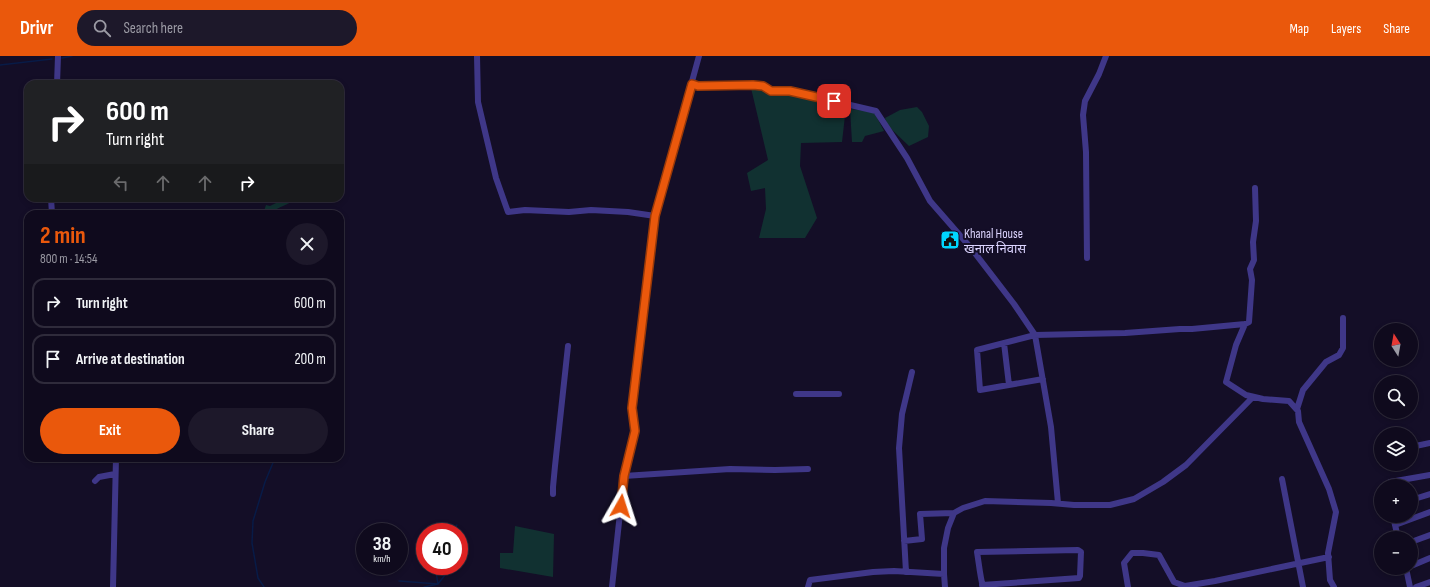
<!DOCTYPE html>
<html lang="en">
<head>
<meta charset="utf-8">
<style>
  :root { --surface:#0f0a1d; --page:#1d182a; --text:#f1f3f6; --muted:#9b9aa4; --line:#2f2b3b; --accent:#ea580c }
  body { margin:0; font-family:"Sofia Sans Condensed","Noto Sans Devanagari",sans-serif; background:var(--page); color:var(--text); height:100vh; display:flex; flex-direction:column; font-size:15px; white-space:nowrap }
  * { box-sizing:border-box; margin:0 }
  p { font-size:13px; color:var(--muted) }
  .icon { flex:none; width:22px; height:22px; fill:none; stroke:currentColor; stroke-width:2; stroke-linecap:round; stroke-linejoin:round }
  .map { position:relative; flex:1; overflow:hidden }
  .drawer { position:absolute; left:24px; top:154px; width:320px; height:252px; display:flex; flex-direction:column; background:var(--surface); border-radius:12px; box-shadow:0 2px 6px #0003,0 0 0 1px var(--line) }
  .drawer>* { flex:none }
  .hud { position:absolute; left:24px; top:24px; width:320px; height:122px; border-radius:12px; box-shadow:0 2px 6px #0003,0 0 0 1px var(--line); background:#202124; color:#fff; overflow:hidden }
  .needle { width:26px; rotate:349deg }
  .tools { position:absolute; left:1374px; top:267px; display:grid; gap:8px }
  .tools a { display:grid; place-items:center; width:44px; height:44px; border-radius:50%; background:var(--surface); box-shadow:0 2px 6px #0003,0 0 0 1px var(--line); font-size:20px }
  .speed { position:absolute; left:356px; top:467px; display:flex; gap:8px; font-size:20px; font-weight:700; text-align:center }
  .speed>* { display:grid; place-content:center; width:52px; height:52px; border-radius:50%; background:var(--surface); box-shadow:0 2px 6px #0003,0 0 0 1px var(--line); line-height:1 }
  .speed small { font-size:10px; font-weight:400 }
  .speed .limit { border:6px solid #d22; background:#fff; color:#111 }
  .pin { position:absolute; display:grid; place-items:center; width:34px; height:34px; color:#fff; margin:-17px; border-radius:8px; box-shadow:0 2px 6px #0006 }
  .me { position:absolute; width:44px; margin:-22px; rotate:6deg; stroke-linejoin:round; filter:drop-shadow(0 0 3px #0008) }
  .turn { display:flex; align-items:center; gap:14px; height:84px; padding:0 16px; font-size:18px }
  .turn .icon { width:52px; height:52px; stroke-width:2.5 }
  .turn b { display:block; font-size:28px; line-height:34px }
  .lanes { display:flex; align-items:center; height:38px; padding:0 16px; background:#0003; justify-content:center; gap:20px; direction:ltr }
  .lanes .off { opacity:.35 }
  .round { display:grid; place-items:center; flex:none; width:42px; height:42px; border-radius:21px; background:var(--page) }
  .headline { display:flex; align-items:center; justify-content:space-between; height:68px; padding:0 16px }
  h1 { font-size:24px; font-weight:700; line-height:30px; color:var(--accent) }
  .primary-button { display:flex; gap:8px; margin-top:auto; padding:8px 16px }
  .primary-button a { flex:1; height:46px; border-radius:24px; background:var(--accent); color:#fff; font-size:16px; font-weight:700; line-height:46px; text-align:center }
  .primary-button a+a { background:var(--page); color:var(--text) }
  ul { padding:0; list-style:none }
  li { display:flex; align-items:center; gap:12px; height:50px; margin:0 8px 6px; padding:0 8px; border:2px solid var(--line); border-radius:12px }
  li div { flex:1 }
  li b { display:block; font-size:15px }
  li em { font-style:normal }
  header { display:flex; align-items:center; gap:24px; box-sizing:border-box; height:56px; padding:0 20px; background:var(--accent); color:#fff }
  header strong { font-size:19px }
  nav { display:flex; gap:22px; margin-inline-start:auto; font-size:14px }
  .search { width:280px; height:36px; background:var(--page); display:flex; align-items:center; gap:10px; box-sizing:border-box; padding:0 14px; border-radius:22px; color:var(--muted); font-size:15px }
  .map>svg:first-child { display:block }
  .green { fill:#113131 }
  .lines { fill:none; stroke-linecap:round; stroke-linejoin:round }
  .stream { stroke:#081b47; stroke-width:1.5 }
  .minor { stroke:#3f3788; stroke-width:6 }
  .route-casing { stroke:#983908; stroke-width:10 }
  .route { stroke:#ea580c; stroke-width:7 }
  .labels { text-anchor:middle; stroke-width:4; stroke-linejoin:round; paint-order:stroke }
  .poi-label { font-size:13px; fill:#dcd4ff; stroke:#140e27; text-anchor:start }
</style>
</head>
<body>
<header>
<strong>Drivr</strong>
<div class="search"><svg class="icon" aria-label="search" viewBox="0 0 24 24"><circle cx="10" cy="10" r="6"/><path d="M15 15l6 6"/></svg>Search here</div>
<nav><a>Map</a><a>Layers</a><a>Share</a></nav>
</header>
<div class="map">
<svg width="1430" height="531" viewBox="0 0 1430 531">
  <rect width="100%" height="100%" fill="#140e27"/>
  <path class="green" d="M751,32L771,37H790L846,51L842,86L801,87L800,110L817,162L805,182H759L766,153L765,132L751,135L747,117L768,104Z
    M917,51L922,56L929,70L928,81L909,90L888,70L885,62L900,54Z
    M850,53L874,56L884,75L865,80L862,86H852Z
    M286,142H296C288,150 278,150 270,158H263L266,149L270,150Z
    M515,470L554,478L553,521L500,512V497H513Z"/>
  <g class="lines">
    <path class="stream" d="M62,2L72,0
      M0,9L52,3
      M456,476L455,472L457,469
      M399,525L438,528L436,516H445
      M264,531L258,522L252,487L253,465L265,426L275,402
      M424,531L438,528L445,519V516H453L455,510"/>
    <path class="minor" d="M477,0L478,46L496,122L508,156L525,154L569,156L591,154L628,156L655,160
      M57,28L58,0
      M692,28L698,30L753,29L763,30L771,35H790L876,55L907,102L930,145L971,192L1014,248L1035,279L1051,371L1058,447
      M1255,132L1256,165L1253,186L1254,204L1250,213L1252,224L1249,266L1245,268L1236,289L1226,326L1246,339L1263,343L1289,345L1298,355L1299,366L1329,433L1336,456L1328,497L1330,524L1334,531
      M51,142L52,158
      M1087,202L1086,96L1083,59L1085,45L1099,18L1106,0
      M1004,287L1009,329
      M1043,323L980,334L977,294L1035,279L1125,277L1180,273H1192L1245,268
      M796,338H839
      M1297,353L1303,334L1326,306L1339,299L1343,292V262
      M1411,391L1430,387
      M624,420L730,413L775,414L808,413
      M1282,423L1303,531
      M95,425L99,421L115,418
      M1388,430L1390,426L1430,419
      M553,438V431L555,410L568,290
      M1411,444L1430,438
      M1393,460L1398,482
      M1395,469L1430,456
      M904,485L922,483L920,458L954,457
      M1411,486L1430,479
      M1411,510L1430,502
      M1406,512L1410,531
      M906,516L899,392L902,358L912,316
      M944,518V492L948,472L954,457L963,452L985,445L1051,447L1074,449H1110L1134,443L1163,426L1186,409L1253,341
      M982,529L1079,522L1080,520L1081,496L1078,494L977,496C979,508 980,520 983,531
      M113,531L116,402
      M612,531L624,420L635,375L632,352L655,160L699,0
      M808,531L810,524L873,516L894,515L944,518L945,531
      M1128,531L1124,507L1132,497H1143L1159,499L1174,526L1185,530L1215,525L1329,501
      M1416,531L1430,526"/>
  </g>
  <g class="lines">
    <g class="route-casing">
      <path id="route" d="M621,450L624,420L635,375L632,352L655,160L692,28L698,30L753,29L763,30L771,35H790L834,45"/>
    </g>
    <use href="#route" class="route"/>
  </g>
  <defs>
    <g id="civic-square" transform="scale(1)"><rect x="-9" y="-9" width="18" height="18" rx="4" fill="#00d6ff" stroke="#140e27"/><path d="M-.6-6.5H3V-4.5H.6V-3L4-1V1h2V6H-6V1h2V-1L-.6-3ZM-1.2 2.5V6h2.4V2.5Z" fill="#111"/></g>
  </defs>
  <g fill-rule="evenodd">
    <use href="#civic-square" x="950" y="184"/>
  </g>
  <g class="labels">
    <g class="poi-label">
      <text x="964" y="182">Khanal House<tspan x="964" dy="15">खनाल निवास</tspan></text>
    </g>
  </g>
</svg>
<div class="tools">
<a><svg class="needle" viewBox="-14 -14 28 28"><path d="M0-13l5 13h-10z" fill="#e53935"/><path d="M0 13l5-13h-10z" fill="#9b9aa4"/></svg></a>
<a><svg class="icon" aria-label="search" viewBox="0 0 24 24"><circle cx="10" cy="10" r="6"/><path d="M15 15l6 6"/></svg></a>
<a><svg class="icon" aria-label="layers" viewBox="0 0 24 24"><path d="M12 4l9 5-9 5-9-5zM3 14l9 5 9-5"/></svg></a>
<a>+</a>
<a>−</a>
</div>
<div class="speed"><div>38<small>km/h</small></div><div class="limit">40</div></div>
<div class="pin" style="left:834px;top:45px;background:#d93025"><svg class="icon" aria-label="arrive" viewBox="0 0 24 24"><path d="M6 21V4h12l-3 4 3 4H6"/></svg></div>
<svg class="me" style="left:621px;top:450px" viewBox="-20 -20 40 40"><path d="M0-17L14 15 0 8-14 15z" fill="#ea580c" stroke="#fff" stroke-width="4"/></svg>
<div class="hud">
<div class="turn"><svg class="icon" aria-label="right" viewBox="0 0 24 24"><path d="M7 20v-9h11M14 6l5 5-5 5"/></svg><div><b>600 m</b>Turn right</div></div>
<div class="lanes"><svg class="icon off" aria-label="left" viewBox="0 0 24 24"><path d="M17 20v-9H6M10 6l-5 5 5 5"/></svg><svg class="icon off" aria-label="ahead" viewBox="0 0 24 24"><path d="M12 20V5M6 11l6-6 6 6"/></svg><svg class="icon off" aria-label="ahead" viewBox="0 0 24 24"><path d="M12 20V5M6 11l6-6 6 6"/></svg><svg class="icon" aria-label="right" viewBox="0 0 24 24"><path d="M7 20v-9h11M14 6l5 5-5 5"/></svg></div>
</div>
<section class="drawer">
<div class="headline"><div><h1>2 min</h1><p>800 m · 14:54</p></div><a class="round"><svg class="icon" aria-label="close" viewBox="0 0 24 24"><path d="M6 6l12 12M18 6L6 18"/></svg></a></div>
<ul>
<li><svg class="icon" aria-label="right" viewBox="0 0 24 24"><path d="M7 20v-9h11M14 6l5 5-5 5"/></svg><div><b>Turn right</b></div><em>600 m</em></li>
<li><svg class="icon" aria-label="arrive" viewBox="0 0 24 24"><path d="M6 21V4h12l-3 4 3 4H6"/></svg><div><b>Arrive at destination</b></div><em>200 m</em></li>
</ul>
<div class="primary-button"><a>Exit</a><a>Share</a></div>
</section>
</div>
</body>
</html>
